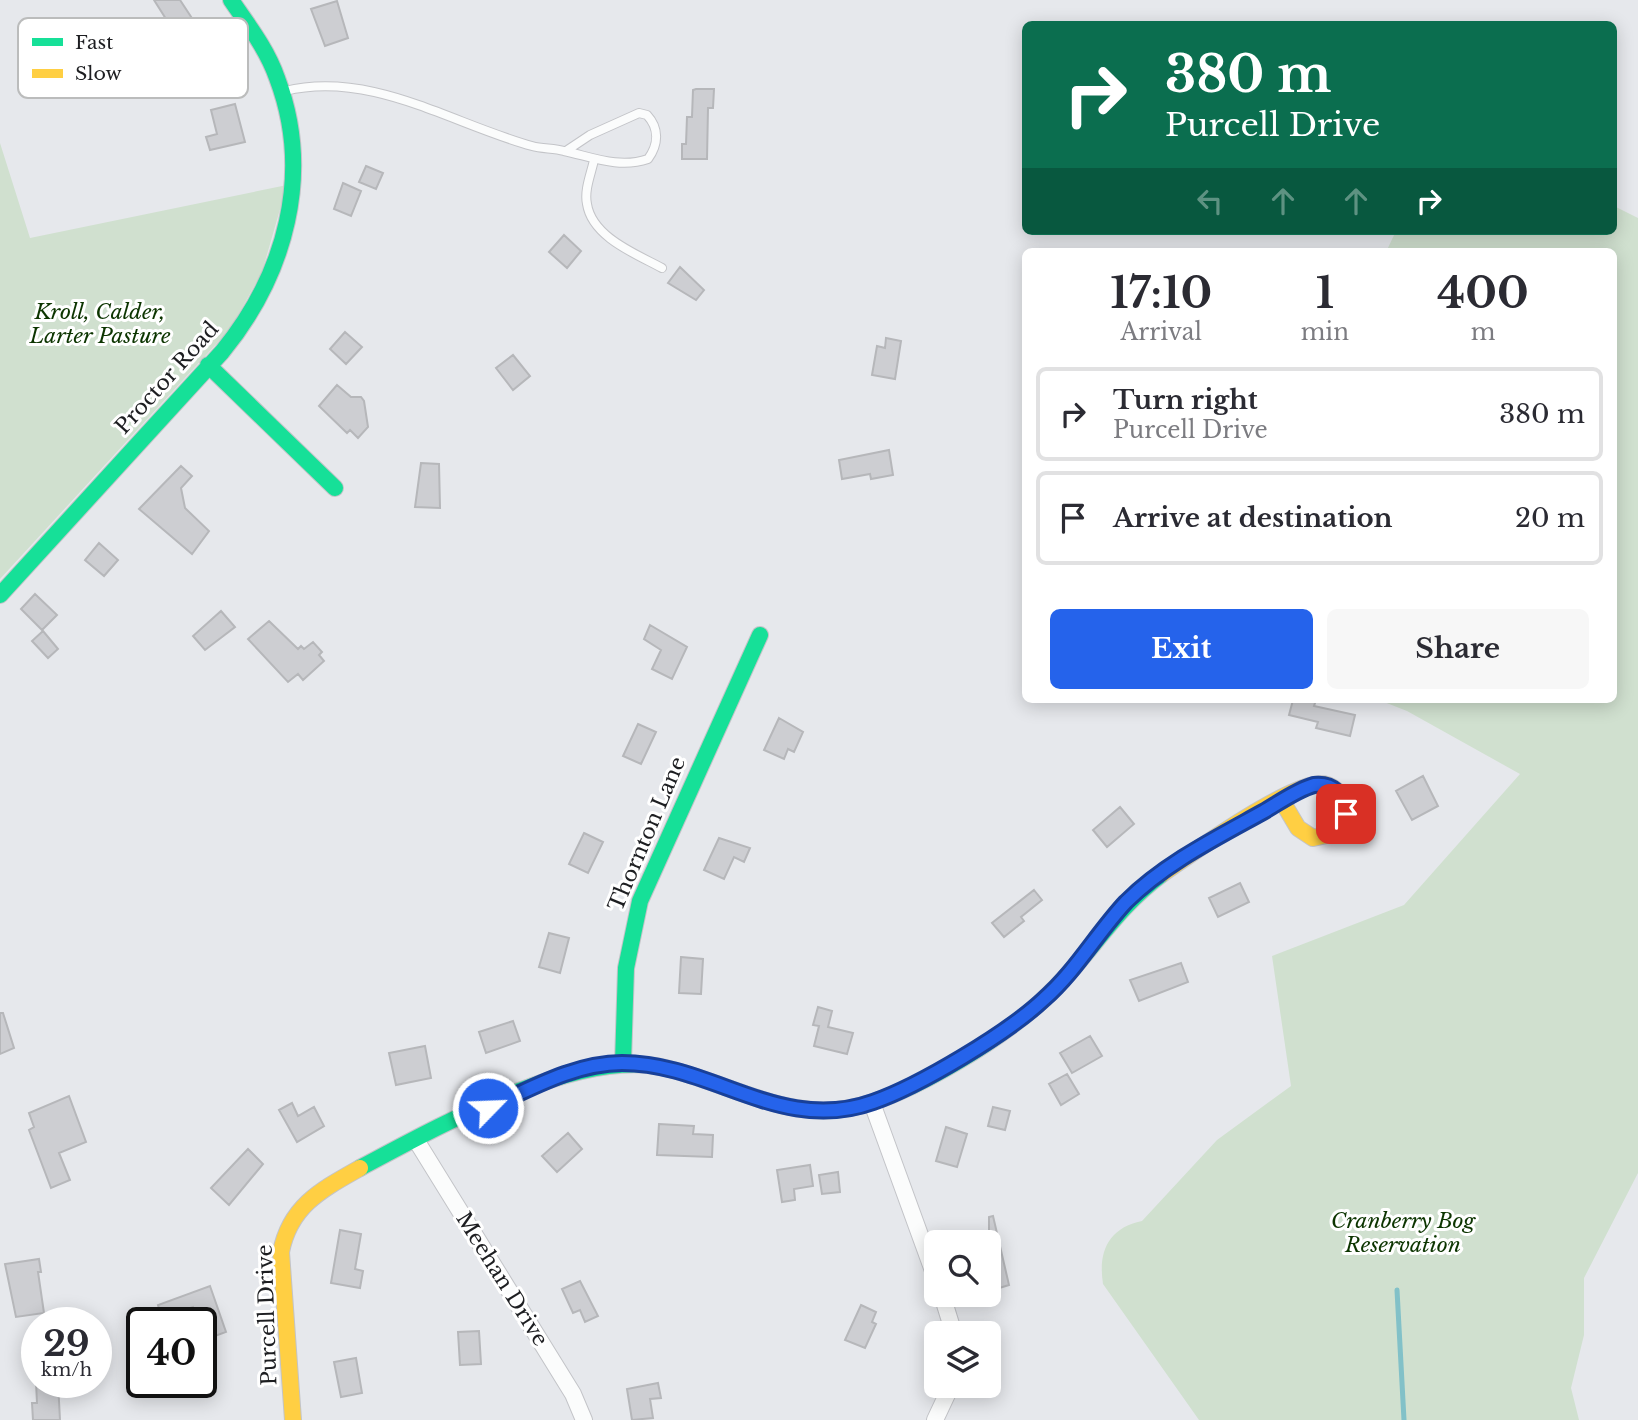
<!DOCTYPE html>
<html lang="en">
<head>
<meta charset="utf-8">
<style>
  :root { --surface:#fff; --page:#f7f7f7; --text:#2b2b33; --muted:#7c7c81; --line:#e1e1e2; --accent:#2563eb }
  body { margin:0; font-family:"Libre Baskerville",serif; background:var(--page); color:var(--text); height:100vh; display:flex; flex-direction:column; font-size:26px; white-space:nowrap }
  * { box-sizing:border-box; margin:0 }
  p { font-size:23px; color:var(--muted) }
  .icon { flex:none; width:38px; height:38px; fill:none; stroke:currentColor; stroke-width:2; stroke-linecap:round; stroke-linejoin:round }
  .map { position:relative; flex:1; overflow:hidden }
  .drawer { position:absolute; left:1022px; top:248px; width:595px; height:455px; display:flex; flex-direction:column; background:var(--surface); border-radius:10px; box-shadow:0 4px 18px #0003 }
  .drawer>* { flex:none }
  .guide { position:absolute; left:1022px; top:21px; width:595px; height:214px; border-radius:10px; box-shadow:0 4px 18px #0003; background:#0b6e4f; color:#fff; overflow:hidden }
  .controls { position:absolute; left:924px; top:1230px; display:grid; gap:14px }
  .controls a { display:grid; place-items:center; width:77px; height:77px; border-radius:10px; background:var(--surface); box-shadow:0 4px 18px #0003; font-size:35px }
  .speed { position:absolute; left:21px; top:1307px; display:flex; gap:14px; font-size:35px; font-weight:700; text-align:center }
  .speed>* { display:grid; place-content:center; width:91px; height:91px; border-radius:50%; background:var(--surface); box-shadow:0 4px 18px #0003; line-height:1 }
  .speed small { font-size:18px; font-weight:400 }
  .speed .limit { border:4px solid #111; border-radius:10px; background:#fff; color:#111 }
  .pin { position:absolute; display:grid; place-items:center; width:60px; height:60px; color:#fff; margin:-30px; border-radius:14px; box-shadow:0 4px 10px #0006 }
  .me { position:absolute; width:77px; margin:-38px; rotate:66deg; stroke-linejoin:round; filter:drop-shadow(0 0 5px #0008) }
  .turn { display:flex; align-items:center; gap:24px; height:147px; padding:0 28px; font-size:32px }
  .turn .icon { width:91px; height:91px; stroke-width:2.5 }
  .turn b { display:block; font-size:49px; line-height:60px }
  .lanes { display:flex; align-items:center; height:66px; padding:0 28px; background:#0003; justify-content:center; gap:35px; direction:ltr }
  .lanes .off { opacity:.35 }
  .eta { display:flex; justify-content:space-evenly; align-items:center; height:119px; text-align:center }
  .eta b { font-size:42px; font-weight:800; line-height:49px }
  .button { display:flex; gap:14px; margin-top:auto; padding:14px 28px }
  .button a { flex:1; height:80px; border-radius:10px; background:var(--accent); color:#fff; font-size:28px; font-weight:800; line-height:80px; text-align:center }
  .button a+a { background:var(--page); color:var(--text) }
  ul { padding:0; list-style:none }
  li { display:flex; align-items:center; gap:21px; height:94px; margin:0 14px 10px; padding:0 14px; border:4px solid var(--line); border-radius:10px }
  li div { flex:1 }
  li b { display:block; font-size:26px }
  li em { font-style:normal }
  .map>svg:first-child { display:block }
  .green { fill:#d0e0cf }
  .lines { fill:none; stroke-linecap:round; stroke-linejoin:round }
  .stream { stroke:#82c1c8; stroke-width:5 }
  .building { fill:#cdced2; stroke:#b6b7ba; stroke-width:2 }
  .lane-casing { stroke:#c3c4c8; stroke-width:10 }
  .street-casing { stroke:#c3c4c8; stroke-width:18 }
  .fast-casing { stroke:#c3c4c8; stroke-width:18 }
  .slow-casing { stroke:#c3c4c8; stroke-width:18 }
  .lane { stroke:#fbfcfc; stroke-width:8 }
  .street { stroke:#fbfcfc; stroke-width:16 }
  .fast { stroke:#16e098; stroke-width:16 }
  .slow { stroke:#ffcf43; stroke-width:16 }
  .route-casing { stroke:#184099; stroke-width:18 }
  .route { stroke:#2563eb; stroke-width:12 }
  .labels { text-anchor:middle; stroke-width:6; stroke-linejoin:round; paint-order:stroke }
  .park-label { font-size:21px; font-style:italic; fill:#0c3500; stroke:#fff }
  .street-label { font-size:21px; fill:#1d1e21; stroke:#fff }
  .key { fill:#fff; stroke:#bbbcbc; stroke-width:2 }
  .key-label { font-size:19px; fill:#1d1e21 }
</style>
</head>
<body>
<div class="map">
<svg width="1638" height="1420" viewBox="0 0 1638 1420">
  <rect width="100%" height="100%" fill="#e6e8ec"/>
  <path class="green" d="M0,143L30,238L287,185L262,272L231,328L0,579Z
    M1614,206L1638,218V1173L1584,1278V1335L1571,1388L1579,1420H1199L1103,1284C1098,1252 1108,1228 1142,1221L1217,1140L1291,1086L1272,956L1404,905L1520,774L1407,711L1379,700H1614V252H1386L1396,231H1614Z"/>
  <g class="lines">
    <path class="stream" d="M1397,1290L1404,1420"/>
  </g>
  <path class="building" d="M154,0H180L199,29L180,41Z
    M337,1L348,38L325,46L311,9Z
    M696,89H714L713,108H708L707,159H682V144H686L687,117H692L693,90Z
    M235,104L245,142L210,150L206,137L217,134L211,110Z
    M366,166L383,173L376,189L359,182Z
    M343,183L361,191L351,216L334,209Z
    M564,235L581,251L567,268L549,252Z
    M680,267L704,290L696,300L668,283Z
    M345,332L362,347L346,364L330,349Z
    M886,338L901,341L895,379L872,375L877,346L885,348Z
    M513,355L530,376L513,390L496,368Z
    M337,385L351,397H361L364,401L368,427L358,438L350,430L347,433L319,406Z
    M889,450L893,475L871,479L870,474L842,479L839,460Z
    M421,463L439,464L440,508L415,507Z
    M181,466L192,476L181,488L185,508L209,531L192,554L139,509Z
    M99,543L118,560L104,576L85,560Z
    M35,594L57,615L42,630L21,609Z
    M221,611L235,627L205,650L193,636Z
    M269,621L298,649L301,646L304,649L313,642L322,652L319,655L324,661L303,680L298,674L288,682L248,639Z
    M650,625L687,647L672,679L652,669L661,650L644,639Z
    M43,631L58,649L48,658L32,641Z
    M1293,700H1316L1314,706L1355,715L1350,736L1316,728L1318,722L1289,715Z
    M779,718L803,732L794,752L788,749L784,759L764,750Z
    M638,724L656,732L641,764L623,756Z
    M1423,776L1438,806L1412,820L1396,791Z
    M1120,807L1134,824L1107,847L1093,830Z
    M584,833L603,842L588,873L569,864Z
    M719,838L750,848L744,862L734,857L724,879L704,870Z
    M1240,883L1249,902L1218,917L1209,898Z
    M1034,890L1042,900L1021,917L1024,921L1004,937L992,923Z
    M549,933L569,938L560,973L539,967Z
    M681,957L703,959L701,994L679,993Z
    M1181,963L1188,982L1139,1001L1130,980Z
    M818,1007L832,1011L828,1027L853,1033L847,1054L814,1046L819,1026L813,1025Z
    M0,1013H3L14,1048L0,1054Z
    M513,1021L520,1041L486,1053L479,1032Z
    M1090,1036L1102,1056L1072,1073L1060,1053Z
    M425,1046L431,1078L396,1085L389,1053Z
    M1067,1074L1079,1094L1061,1105L1049,1084Z
    M69,1096L86,1142L59,1153L70,1180L51,1188L29,1130L34,1127L29,1113Z
    M292,1103L298,1116L314,1107L324,1126L297,1142L279,1110Z
    M993,1107L1010,1111L1005,1130L988,1126Z
    M659,1124L694,1126L693,1134L713,1135L712,1157L657,1155Z
    M946,1127L967,1134L957,1167L936,1161Z
    M568,1133L582,1149L557,1172L542,1156Z
    M248,1149L263,1164L229,1205L211,1188Z
    M810,1165L813,1186L794,1189L795,1200L782,1202L777,1170Z
    M838,1172L840,1192L822,1194L819,1175Z
    M993,1216L1009,1285L993,1290L989,1274V1217Z
    M340,1230L361,1234L355,1269L363,1271L360,1288L331,1283Z
    M39,1259L41,1272H38L44,1313L16,1317L5,1264Z
    M580,1281L598,1316L585,1322L580,1310L573,1313L562,1289Z
    M210,1286L226,1332L201,1341V1323L193,1307L162,1318L158,1305Z
    M861,1305L876,1312L872,1322L876,1324L865,1348L845,1340Z
    M479,1331L481,1364L460,1365L458,1332Z
    M356,1358L362,1393L341,1397L334,1362Z
    M36,1382H58L60,1420H33L32,1403H37Z
    M658,1383L661,1398L650,1399L653,1418L632,1420L627,1389Z"/>
  <g class="lines">
    <g class="lane-casing">
      <path id="lane" d="M285,91C371,70 452,124 532,146C542,149 554,148 564,151C592,157 619,169 648,159C659,144 659,128 647,115L639,113L590,135L566,151
        M594,160C591,174 584,190 587,204C592,237 636,254 662,268"/>
    </g>
    <g class="street-casing">
      <path id="street" d="M872,1103L936,1279
        M416,1140L573,1394L584,1420
        M942,1295L954,1334
        M935,1420L951,1386"/>
    </g>
    <g class="fast-casing">
      <path id="fast" d="M208,365L335,488
        M0,595L222,352C286,274 313,173 277,78C267,49 248,25 231,0
        M623,1063L626,968L640,901L760,635
        M360,1168C435,1128 576,1049 661,1067C723,1080 784,1121 850,1108C909,1097 1013,1033 1054,989C1094,949 1115,909 1162,874"/>
    </g>
    <g class="slow-casing">
      <path id="slow" d="M1162,874C1192,853 1288,784 1321,784C1331,784 1342,793 1344,803C1347,815 1342,824 1335,833L1313,838L1298,828L1282,801
        M293,1420L281,1252C290,1206 321,1190 360,1168"/>
    </g>
    <use href="#lane" class="lane"/>
    <use href="#street" class="street"/>
    <use href="#fast" class="fast"/>
    <use href="#slow" class="slow"/>
  </g>
  <g class="lines">
    <g class="route-casing">
      <path id="route" d="M488,1108C530,1089 575,1063 622,1063C712,1063 781,1135 873,1102C919,1086 1008,1033 1044,999C1076,971 1097,933 1126,902C1164,864 1216,838 1263,812C1279,803 1296,790 1314,785C1333,783 1345,795 1346,814"/>
    </g>
    <use href="#route" class="route"/>
  </g>
  <g class="labels">
    <g class="park-label">
      <text x="100" y="319">Kroll, Calder,<tspan x="100" dy="24">Larter Pasture</tspan></text>
      <text x="1403" y="1228">Cranberry Bog<tspan x="1403" dy="24">Reservation</tspan></text>
    </g>
    <g class="street-label">
      <text transform="translate(167 378) rotate(-48)" y="7">Proctor Road</text>
      <text transform="translate(647 834) rotate(-67)" y="7">Thornton Lane</text>
      <text transform="translate(502 1279) rotate(58)" y="7">Meehan Drive</text>
      <text transform="translate(267 1315) rotate(-92)" y="7">Purcell Drive</text>
    </g>
  </g>
  <rect x="18" y="18" width="230" height="80" rx="10" class="key"/>
  <rect x="32" y="38" width="31" height="8" fill="#16e098"/>
  <rect x="32" y="69" width="31" height="9" fill="#ffcf43"/>
  <g class="key-label">
    <text x="75" y="49">Fast</text>
    <text x="75" y="80">Slow</text>
  </g>
</svg>
<div class="controls">
<a><svg class="icon" aria-label="search" viewBox="0 0 24 24"><circle cx="10" cy="10" r="6"/><path d="M15 15l6 6"/></svg></a>
<a><svg class="icon" aria-label="layers" viewBox="0 0 24 24"><path d="M12 4l9 5-9 5-9-5zM3 14l9 5 9-5"/></svg></a>
</div>
<div class="speed"><div>29<small>km/h</small></div><div class="limit">40</div></div>
<div class="pin" style="left:1346px;top:814px;background:#d93025"><svg class="icon" aria-label="arrive" viewBox="0 0 24 24"><path d="M6 21V4h12l-3 4 3 4H6"/></svg></div>
<svg class="me" style="left:488px;top:1108px" viewBox="-20 -20 40 40"><circle r="17" fill="#2563eb" stroke="#fff" stroke-width="3"/><path d="M0-11L8 9 0 5-8 9z" fill="#fff"/></svg>
<div class="guide">
<div class="turn"><svg class="icon" aria-label="right" viewBox="0 0 24 24"><path d="M7 20v-9h11M14 6l5 5-5 5"/></svg><div><b>380 m</b>Purcell Drive</div></div>
<div class="lanes"><svg class="icon off" aria-label="left" viewBox="0 0 24 24"><path d="M17 20v-9H6M10 6l-5 5 5 5"/></svg><svg class="icon off" aria-label="ahead" viewBox="0 0 24 24"><path d="M12 20V5M6 11l6-6 6 6"/></svg><svg class="icon off" aria-label="ahead" viewBox="0 0 24 24"><path d="M12 20V5M6 11l6-6 6 6"/></svg><svg class="icon" aria-label="right" viewBox="0 0 24 24"><path d="M7 20v-9h11M14 6l5 5-5 5"/></svg></div>
</div>
<section class="drawer">
<div class="eta">
<div><b>17:10</b><p>Arrival</p></div>
<div><b>1</b><p>min</p></div>
<div><b>400</b><p>m</p></div>
</div>
<ul>
<li><svg class="icon" aria-label="right" viewBox="0 0 24 24"><path d="M7 20v-9h11M14 6l5 5-5 5"/></svg><div><b>Turn right</b><p>Purcell Drive</p></div><em>380 m</em></li>
<li><svg class="icon" aria-label="arrive" viewBox="0 0 24 24"><path d="M6 21V4h12l-3 4 3 4H6"/></svg><div><b>Arrive at destination</b></div><em>20 m</em></li>
</ul>
<div class="button"><a>Exit</a><a>Share</a></div>
</section>
</div>
</body>
</html>
